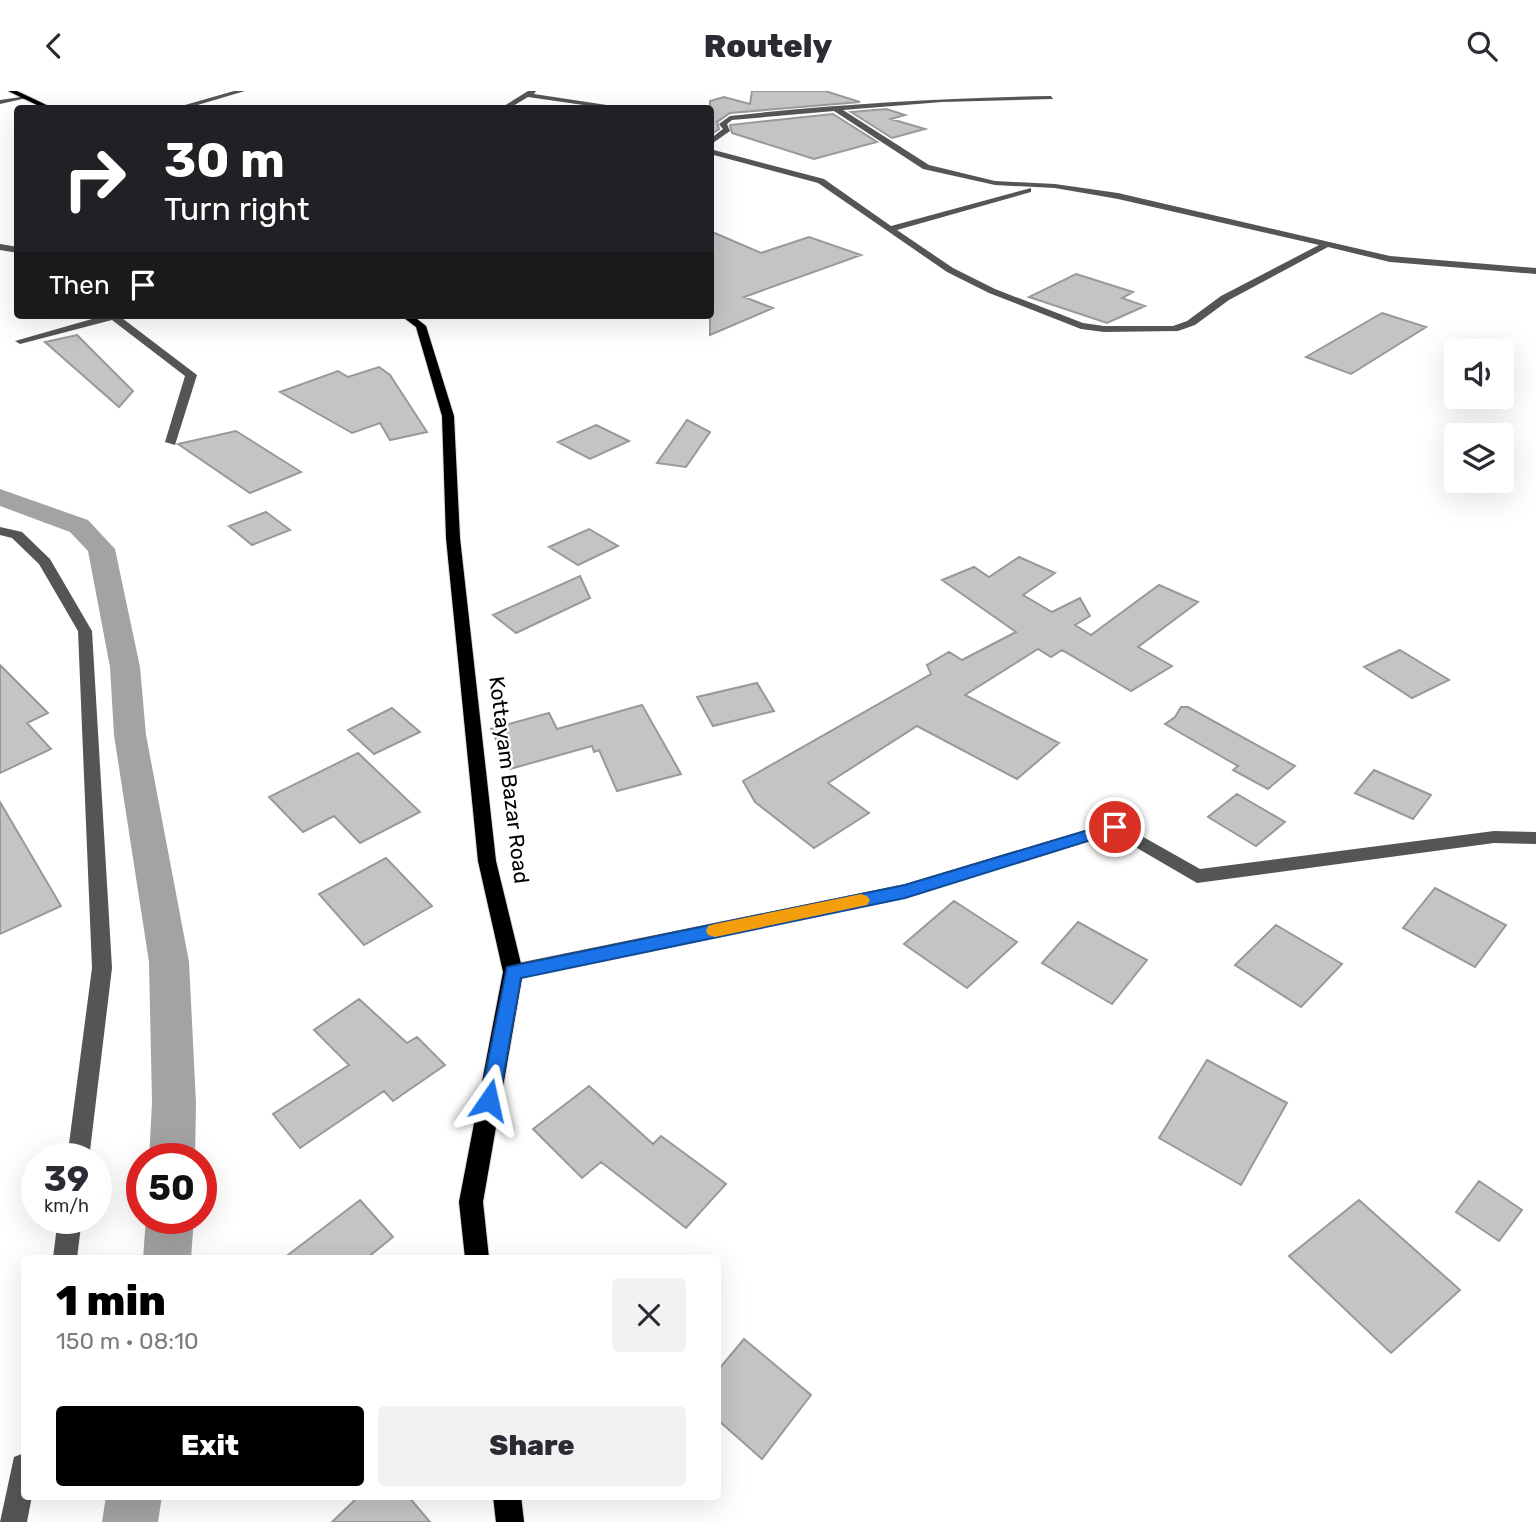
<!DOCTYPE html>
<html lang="en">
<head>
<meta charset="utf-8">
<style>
  :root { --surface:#fff; --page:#f2f2f3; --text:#2b2b33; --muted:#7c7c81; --accent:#000 }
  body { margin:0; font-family:Rubik,sans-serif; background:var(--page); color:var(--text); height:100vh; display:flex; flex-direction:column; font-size:26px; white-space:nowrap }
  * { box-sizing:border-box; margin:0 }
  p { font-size:23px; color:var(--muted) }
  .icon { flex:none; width:38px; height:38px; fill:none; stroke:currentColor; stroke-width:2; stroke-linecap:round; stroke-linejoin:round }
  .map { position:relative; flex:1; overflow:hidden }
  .drawer { position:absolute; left:21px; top:1164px; width:700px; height:245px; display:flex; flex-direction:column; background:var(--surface); border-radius:7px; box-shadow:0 7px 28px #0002 }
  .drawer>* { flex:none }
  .hud { position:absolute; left:14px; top:14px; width:700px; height:214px; border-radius:7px; box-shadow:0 7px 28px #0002; background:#202124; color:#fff; overflow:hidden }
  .buttons { position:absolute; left:1444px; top:248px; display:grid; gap:14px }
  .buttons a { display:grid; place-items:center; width:70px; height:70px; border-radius:7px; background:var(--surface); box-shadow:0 7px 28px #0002; font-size:35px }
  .speed { position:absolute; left:21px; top:1052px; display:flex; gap:14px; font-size:35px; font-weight:700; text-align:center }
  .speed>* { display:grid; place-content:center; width:91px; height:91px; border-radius:50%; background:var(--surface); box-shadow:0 7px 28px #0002; line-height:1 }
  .speed small { font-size:18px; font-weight:400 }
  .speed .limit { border:10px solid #d22; background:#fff; color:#111 }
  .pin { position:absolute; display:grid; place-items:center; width:60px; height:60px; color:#fff; margin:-30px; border:4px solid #fff; border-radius:50%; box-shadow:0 2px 7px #0007 }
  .me { position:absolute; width:77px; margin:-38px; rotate:11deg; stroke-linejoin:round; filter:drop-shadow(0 0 5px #0008) }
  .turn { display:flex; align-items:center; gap:24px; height:147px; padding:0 35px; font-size:32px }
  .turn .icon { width:91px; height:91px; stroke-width:2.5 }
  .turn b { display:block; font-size:49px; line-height:60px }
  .then { display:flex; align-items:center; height:66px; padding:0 35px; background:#0003; gap:14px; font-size:26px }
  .round { display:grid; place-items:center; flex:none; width:74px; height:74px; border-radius:7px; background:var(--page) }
  .headline { display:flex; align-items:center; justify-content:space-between; height:119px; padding:0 35px }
  h1 { font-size:42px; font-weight:800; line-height:52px; color:var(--accent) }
  .cta { display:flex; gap:14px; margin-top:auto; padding:14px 35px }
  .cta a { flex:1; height:80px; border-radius:7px; background:var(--accent); color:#fff; font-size:28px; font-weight:800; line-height:80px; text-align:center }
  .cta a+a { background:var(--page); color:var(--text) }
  header { display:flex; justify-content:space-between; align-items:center; height:91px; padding:0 35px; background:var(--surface); font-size:32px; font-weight:800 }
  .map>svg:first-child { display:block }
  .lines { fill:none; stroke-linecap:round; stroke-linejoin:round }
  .canal { fill:#a3a3a3; fill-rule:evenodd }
  .building { fill:#c4c4c4; stroke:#999; stroke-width:2 }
  .major-casing { stroke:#dbdbdb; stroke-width:2 }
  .minor { fill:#555; fill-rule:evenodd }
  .major { fill:#000; fill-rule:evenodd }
  .route { fill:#1a73e8; stroke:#114b97; stroke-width:2 }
  .slow { fill:#f59e0b }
  .labels { text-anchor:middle; stroke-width:5; stroke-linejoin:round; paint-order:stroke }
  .street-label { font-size:21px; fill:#000; stroke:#fff }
</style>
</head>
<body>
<header><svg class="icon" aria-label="back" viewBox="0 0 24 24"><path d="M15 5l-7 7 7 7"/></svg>Routely<svg class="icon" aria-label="search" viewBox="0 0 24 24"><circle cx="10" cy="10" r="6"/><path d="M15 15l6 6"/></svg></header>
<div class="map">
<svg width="1536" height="1431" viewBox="0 0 1536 1431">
  <rect width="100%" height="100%" fill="#fff"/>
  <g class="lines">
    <path class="canal" d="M0,398L88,429L115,458L140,576L146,644L189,871L196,1012L195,1068H149L152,1012L149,871L114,644L110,576L88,460L70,441L0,415Z
      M146,1127H194L191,1167H143Z
      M106,1405H162L158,1431H102Z"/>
  </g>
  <path class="building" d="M752,0H825L860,11L730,22L717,31L719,38L710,44V10L724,6L750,13Z
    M886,18L905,24L891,28L925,38L892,47L851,21Z
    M833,23L877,51L814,68L732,42L730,34Z
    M710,140L761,162L809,146L861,164L744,206L773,217L710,244Z
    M1076,183L1133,201L1122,207L1145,215L1107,232L1029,206Z
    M1382,222L1426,236L1351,283L1306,266Z
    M77,244L133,300L119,316L45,251Z
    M379,276L390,284L427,341L390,349L380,332L352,342L280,301L338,280L348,286Z
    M687,329L710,341L686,376L657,372Z
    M596,334L629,350L590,368L558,351Z
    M236,340L301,381L250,402L178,353Z
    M266,421L290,439L252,454L229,435Z
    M589,438L618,455L578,474L549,456Z
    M1019,466L1055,482L1023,504L1052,521L1080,507L1090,525L1075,534L1091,544L1159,494L1198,511L1138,556L1172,575L1131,600L1062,559L1051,566L1038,558L965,604L1059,652L1017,688L917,635L828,692L869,722L814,757L755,711L743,690L931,583L927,574L949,561L962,569L1016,541L942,489L974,476L989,486Z
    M580,485L590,507L516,542L493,524Z
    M1400,559L1449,589L1412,607L1364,576Z
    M0,574L48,622L27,632L51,658L0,682Z
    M757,592L774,620L713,635L697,606Z
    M642,614L681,683L617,700L599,659L594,661L592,655L510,678L491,638L549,622L557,638Z
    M1181,616H1188L1295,675L1268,698L1233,679L1238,675L1165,633L1175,626Z
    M392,617L420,641L374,663L348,639Z
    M358,662L420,721L360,752L334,725L303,741L269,706Z
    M1374,679L1431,704L1413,728L1355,702Z
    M1237,703L1285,731L1256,755L1208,726Z
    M0,711L61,815L0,843Z
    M386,767L432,815L364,854L319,803Z
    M1435,797L1506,834L1475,876L1403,837Z
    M954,810L1017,851L967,897L904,853Z
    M1078,831L1147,869L1112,913L1042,872Z
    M1276,834L1342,873L1301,916L1235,874Z
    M359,908L407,952L417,946L445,974L393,1010L384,1000L300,1057L273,1023L349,974L314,939Z
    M1207,969L1287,1012L1241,1094L1159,1047Z
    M589,995L653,1053L661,1045L726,1093L686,1137L601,1071L582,1087L533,1038Z
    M1479,1090L1522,1119L1499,1150L1456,1121Z
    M360,1109L393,1146L367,1167H284Z
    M1359,1109L1460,1199L1391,1262L1289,1165Z
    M744,1248L811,1304L762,1368L718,1329V1279Z
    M359,1405H408L430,1431H332Z"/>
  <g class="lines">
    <g class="major-casing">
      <path id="major" d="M8,0H17L55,18H45Z
        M400,224H412L426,235L454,325L460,447L496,770L523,881L483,1111L489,1167H465L459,1111L503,881L478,770L446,447L442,325L416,236Z
        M493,1405H521L524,1431H496Z"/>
    </g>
    <path class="minor" d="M234,0H245L184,18H171Z
      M528,0H536L534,3L633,18H611L528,6L508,18H499Z
      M27,5V7L0,13V9Z
      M1051,5L1053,8L942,11L843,19L929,74L995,90L1055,93L1118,102L1390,165L1536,177V183L1390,171L1328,156L1229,209L1195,234L1178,240L1104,241L1081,238L989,202L947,181L818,92L710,63V58L824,88L891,135L1031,97V101L897,139L953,177L995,198L1083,232L1104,235H1173L1187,230L1221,205L1319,154L1118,108L1055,97L995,94L923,78L834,20L732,29L727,33L730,40L710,54V48L723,38L719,33L730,25C837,13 943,7 1051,5Z
      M0,153L18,156V162L0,159Z
      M106,224H118L197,284L175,354L165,351L185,285L112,229L20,253L15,250Z
      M0,436L22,441L50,468L92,540L112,877L89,1068H67L92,877L78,540L39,473L12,447L0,444Z
      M1115,730L1200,778L1494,740L1536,741V753L1494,752L1197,792L1113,743L905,807L513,889L506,886L503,881L506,876L513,873L905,793Z
      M58,1127H82L77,1167H53Z
      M24,1362V1405H32L27,1431H0L14,1366Z"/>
    <use href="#major" class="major"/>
  </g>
  <path class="route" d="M1115,731L1123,736L1120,740L905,807L521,887L499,1009L497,1015L489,1017L482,1015L480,1009L507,876L905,794Z"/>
  <path class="slow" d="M861,803L867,805L870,809L867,814L715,846L708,844L706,840L708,835L715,833Z"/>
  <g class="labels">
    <g class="street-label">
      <text transform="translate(509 689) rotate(83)" y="7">Kottayam Bazar Road</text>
    </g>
  </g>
</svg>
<div class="buttons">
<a><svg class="icon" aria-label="sound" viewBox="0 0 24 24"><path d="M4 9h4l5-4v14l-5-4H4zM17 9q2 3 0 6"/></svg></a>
<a><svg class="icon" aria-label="layers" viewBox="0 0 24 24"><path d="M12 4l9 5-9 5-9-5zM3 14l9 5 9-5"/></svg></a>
</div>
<div class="speed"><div>39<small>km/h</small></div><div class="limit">50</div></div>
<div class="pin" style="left:1115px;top:736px;background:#d93025"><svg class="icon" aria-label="arrive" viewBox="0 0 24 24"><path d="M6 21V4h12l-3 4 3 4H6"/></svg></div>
<svg class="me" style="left:489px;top:1009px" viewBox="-20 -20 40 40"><path d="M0-17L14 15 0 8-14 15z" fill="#1a73e8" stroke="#fff" stroke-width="4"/></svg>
<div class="hud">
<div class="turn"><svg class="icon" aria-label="right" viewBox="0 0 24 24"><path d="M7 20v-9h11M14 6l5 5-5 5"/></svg><div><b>30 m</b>Turn right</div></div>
<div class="then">Then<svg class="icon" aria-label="arrive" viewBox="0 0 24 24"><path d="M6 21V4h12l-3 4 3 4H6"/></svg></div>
</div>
<section class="drawer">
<div class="headline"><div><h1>1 min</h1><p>150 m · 08:10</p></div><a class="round"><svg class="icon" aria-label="close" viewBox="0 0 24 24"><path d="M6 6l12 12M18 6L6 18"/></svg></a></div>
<div class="cta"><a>Exit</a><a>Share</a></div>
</section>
</div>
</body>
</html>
